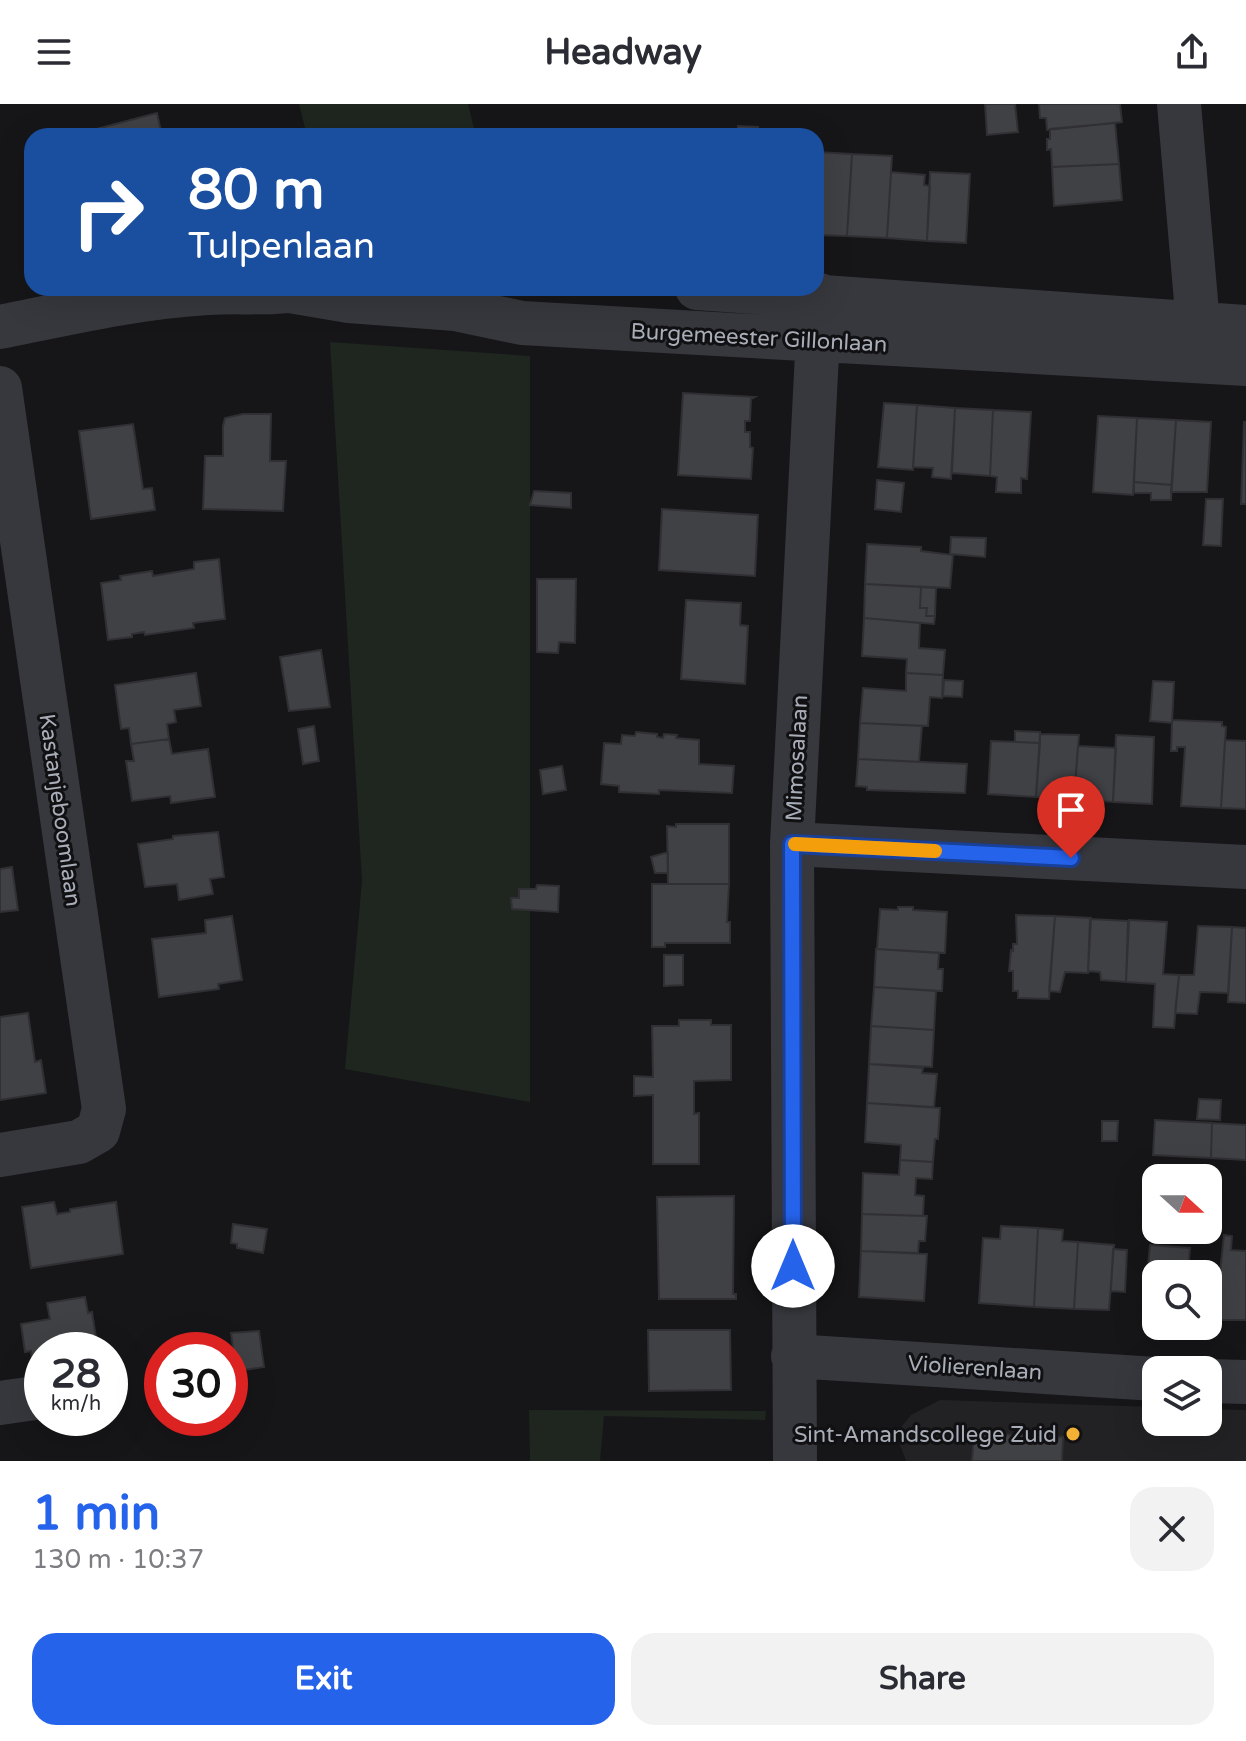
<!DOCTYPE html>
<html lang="en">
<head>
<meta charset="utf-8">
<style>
  :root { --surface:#fff; --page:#f2f2f3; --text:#2b2b33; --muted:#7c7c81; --accent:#2563eb }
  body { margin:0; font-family:"Varela Round",sans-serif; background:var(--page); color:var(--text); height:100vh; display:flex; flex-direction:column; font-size:30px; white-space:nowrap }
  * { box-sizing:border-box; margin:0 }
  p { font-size:26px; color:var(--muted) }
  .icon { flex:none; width:44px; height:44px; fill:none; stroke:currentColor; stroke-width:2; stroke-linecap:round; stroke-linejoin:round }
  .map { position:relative; height:1357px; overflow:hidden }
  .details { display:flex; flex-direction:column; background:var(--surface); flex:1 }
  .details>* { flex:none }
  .guide { position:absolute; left:24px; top:24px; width:800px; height:168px; border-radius:24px; box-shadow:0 8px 32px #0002; background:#1a4fa0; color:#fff; overflow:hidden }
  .needle { width:52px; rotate:111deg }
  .tools { position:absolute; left:1142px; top:1060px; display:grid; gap:16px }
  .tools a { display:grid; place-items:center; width:80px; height:80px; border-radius:16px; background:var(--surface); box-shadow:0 8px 32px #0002; font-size:40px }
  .speed { position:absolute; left:24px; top:1228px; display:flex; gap:16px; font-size:40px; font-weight:700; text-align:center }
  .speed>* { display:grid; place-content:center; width:104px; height:104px; border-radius:50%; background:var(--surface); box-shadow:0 8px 32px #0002; line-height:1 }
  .speed small { font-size:20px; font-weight:400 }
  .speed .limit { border:12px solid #d22; background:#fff; color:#111 }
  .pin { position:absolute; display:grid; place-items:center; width:68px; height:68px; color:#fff; margin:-82px -34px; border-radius:50% 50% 50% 0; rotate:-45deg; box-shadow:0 0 8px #0007 }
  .pin .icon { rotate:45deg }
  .me { position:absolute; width:88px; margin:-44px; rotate:0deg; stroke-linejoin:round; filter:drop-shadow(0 0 6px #0008) }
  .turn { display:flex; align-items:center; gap:28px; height:168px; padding:0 32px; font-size:36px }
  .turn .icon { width:104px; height:104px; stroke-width:2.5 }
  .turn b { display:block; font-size:56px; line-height:68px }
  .round { display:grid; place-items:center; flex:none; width:84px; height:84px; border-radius:24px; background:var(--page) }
  .head { display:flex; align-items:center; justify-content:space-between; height:136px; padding:0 32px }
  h1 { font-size:48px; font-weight:800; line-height:60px; color:var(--accent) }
  .action { display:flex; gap:16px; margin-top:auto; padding:16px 32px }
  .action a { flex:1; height:92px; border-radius:24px; background:var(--accent); color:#fff; font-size:32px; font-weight:800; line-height:92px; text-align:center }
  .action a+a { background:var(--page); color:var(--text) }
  header { display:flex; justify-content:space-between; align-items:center; height:104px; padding:0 32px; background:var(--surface); font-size:36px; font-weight:800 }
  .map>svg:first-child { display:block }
  .built { fill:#222225 }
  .green { fill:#1e261f }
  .building { fill:#404145; stroke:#303034; stroke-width:2 }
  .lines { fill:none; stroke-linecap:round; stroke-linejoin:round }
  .minor { stroke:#37383d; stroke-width:44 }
  .route-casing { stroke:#184099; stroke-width:20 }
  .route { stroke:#2563eb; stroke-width:14 }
  .slow { stroke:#f59e0b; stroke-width:14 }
  .poi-dot { fill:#f2b134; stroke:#111113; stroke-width:3 }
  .labels { text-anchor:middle; stroke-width:6; stroke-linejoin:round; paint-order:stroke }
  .street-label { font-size:22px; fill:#a8adb8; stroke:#111113 }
  .poi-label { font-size:22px; fill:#a8adb8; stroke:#111113; text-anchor:end }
</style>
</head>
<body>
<header><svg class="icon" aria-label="menu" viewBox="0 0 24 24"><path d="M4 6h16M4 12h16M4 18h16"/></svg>Headway<svg class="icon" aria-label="share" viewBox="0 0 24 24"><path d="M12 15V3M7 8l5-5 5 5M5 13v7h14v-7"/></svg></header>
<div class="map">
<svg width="1246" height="1357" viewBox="0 0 1246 1357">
  <rect width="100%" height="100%" fill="#161618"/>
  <path class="built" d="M940,1296L1156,1303V1318H1208V1305L1246,1306V1357H906L899,1338L902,1322L911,1311Z"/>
  <path class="green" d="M299,0H468L476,32H307Z
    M330,238L530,252V785L519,794H511L530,805V998L345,965L362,777Z
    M529,1306L766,1307L765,1316L604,1312L600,1357H530Z"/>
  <path class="building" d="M985,0H1015L1018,28L987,31Z
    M1039,0H1120L1122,18L1047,26L1046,14H1040Z
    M157,9L162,32H70Z
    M1115,19L1119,60L1052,63L1051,45L1047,46V35H1050V25Z
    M738,22L758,23V32H738Z
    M816,48L852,50L847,132L816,131Z
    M852,50L892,52L887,134L847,132Z
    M1119,60L1122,96L1054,102L1052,63Z
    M891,68L925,71L924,81L930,82L927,137L887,134Z
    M930,68L970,70L966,139L927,137Z
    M683,289L755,293L751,295L750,317H745V328H750V343L753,344L751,375L678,371Z
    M884,299L917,301L913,366L878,363Z
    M917,301L955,304L951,375L932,373L933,364L913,363Z
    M955,304L993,306L990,372L952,369Z
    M993,306L1031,308L1027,375L1021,374V389L996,388L997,373L990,372Z
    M243,310H271L270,357H286L283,407L203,405L205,352H223V322L225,314Z
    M1098,312L1137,314L1133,391L1093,388Z
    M1137,314L1176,316L1172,381L1134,378Z
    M1176,316L1211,318L1207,388H1171Z
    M1244,318H1246V400H1241Z
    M133,320L143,385L152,384L155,406L91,415L79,327Z
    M877,376L904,379L901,408L875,405Z
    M1134,378L1172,381L1171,396H1151V389H1134Z
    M534,387L571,389V404L530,401Z
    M1206,395H1223L1221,442L1203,441Z
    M662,405L758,411L755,472L659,466Z
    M951,433L986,434L985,453L950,450Z
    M867,440L921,443V447L953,451L950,484L865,480Z
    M219,455L225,515L193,519L194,524L145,531L144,528L132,530V533L108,536L101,479L121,476L120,472L152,467L153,472L194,465V458Z
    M537,475H576L575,539L559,538L558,549L537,548Z
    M865,480L921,483L920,504H927L926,512H935L934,520L864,514Z
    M921,483L936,484L935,512H926L927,504H920Z
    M686,496L741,499L740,521L748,522L745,580L681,575Z
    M864,514L920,519L919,544L945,546L943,571L906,569L907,555L862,552Z
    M321,546L330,603L289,607L280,553Z
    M196,569L201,602L174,606L176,618L167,620L169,635L131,640L129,624L121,625L115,581Z
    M906,569L943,571L942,594L930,593L928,622L860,619L863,584L906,587Z
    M944,576L963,577L962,593L943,592Z
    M1153,577L1174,578L1172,619L1150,617Z
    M1172,616L1222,618V622L1226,623L1221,704L1181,702L1185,643H1177V647H1171Z
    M860,619L922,622L919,658L858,655Z
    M314,622L319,657L303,660L298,625Z
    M1015,627L1040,628V639L1015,638Z
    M636,628L657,630V633L663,634L664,630L677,631L676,634L699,636V660L734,662L732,689L659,686V690L619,688V682L601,680L604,639L621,640L622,631L635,632Z
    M1040,630L1079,631L1074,695L1036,693Z
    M1116,631L1154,633L1152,700L1113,698Z
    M169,635L172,650L208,645L215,693L171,699L170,692L132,697L126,657H134L131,640Z
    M1225,636L1246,637V705L1221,704Z
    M991,637L1040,639L1036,693L988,690Z
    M1078,642L1116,644L1113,698L1074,695Z
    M858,655L967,660L965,689L867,686V683L856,682Z
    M562,662L566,686L543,690L540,666Z
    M676,720H729V780H668L667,722L676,723Z
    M218,728L224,773L210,775L213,790L179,796L177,780L145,783L138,740L173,735V732Z
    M668,748V769H655L651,753Z
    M12,763L18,806L0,808V765Z
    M652,780H729L727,818H730V839H665V843H652Z
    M537,781L559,782L558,808L512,805L511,794H519V785H536Z
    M898,803H913V806L947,808L945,849L877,845L880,805L898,806Z
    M1016,811L1055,812L1049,895L1018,894V887H1013V867H1009L1011,846L1013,847V840H1017Z
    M232,812L242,876L218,880L219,885L159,893L152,835L206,829L205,816Z
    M1055,812L1091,814L1088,869L1065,868L1060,888L1049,887Z
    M1090,815L1128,817L1126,878L1101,876L1100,868L1088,867Z
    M1129,816L1167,818L1163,870L1179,871L1174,924L1153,923L1155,880L1126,878Z
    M1198,822L1232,823L1228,889L1200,888L1197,910L1175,909L1179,871H1194Z
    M1232,823L1246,824V899L1228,898Z
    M876,845L939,849L938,865H943L942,887L874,883Z
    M664,851H683V881L664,882Z
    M874,883L936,887L934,926L871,922Z
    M28,909L35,958L41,956L46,989L0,996V913Z
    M679,916H711V921H731V976L694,977V1010L699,1009V1060H653V991L634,992V972L653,973L652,922H679Z
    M871,922L934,926L932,963L869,960Z
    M869,960L923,964L922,969L937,970L934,1003L867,999Z
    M1199,995L1221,996L1220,1016L1197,1015Z
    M867,999L940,1004L938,1035H935L933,1058L900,1056L901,1041L865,1038Z
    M1155,1016L1212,1019L1211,1054L1153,1051Z
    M1102,1017H1118L1117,1037H1102Z
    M1212,1019L1246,1021V1056L1211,1054Z
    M900,1056L933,1058L932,1075L916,1074L915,1091L924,1092L923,1112L862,1110L863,1069L899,1071Z
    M734,1092L733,1190H736V1195H659L657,1093Z
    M54,1098L57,1110L70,1108V1105L116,1098L123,1150L31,1164L22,1103Z
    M862,1110L927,1112L925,1137H919L918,1149L861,1147Z
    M233,1120L267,1125L263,1149L237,1144V1140L231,1139Z
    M1001,1122L1038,1124L1034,1203L979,1199L983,1134L1000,1135Z
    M1038,1124L1063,1126L1062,1137L1078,1138L1074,1205L1034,1203Z
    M1224,1131L1232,1132L1231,1146L1246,1147V1216H1215Z
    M1078,1138L1114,1141L1109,1206L1074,1205Z
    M1150,1141L1190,1144L1188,1170H1156V1209L1144,1208Z
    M1113,1145L1127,1146L1125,1188L1111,1187Z
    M861,1147L927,1150L924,1197L859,1193Z
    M85,1193L88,1209L92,1208L98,1246H42V1282L36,1283L31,1247L25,1248L21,1220L50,1215L47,1199Z
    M648,1226H730L731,1286L649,1287Z
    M259,1227L264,1263L236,1267L231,1229Z
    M974,1329L1063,1333L1062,1357H972Z"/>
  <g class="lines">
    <path class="minor" d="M1179,0L1198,220L1197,249
      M697,184L1246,223
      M290,187L349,197L455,205L522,219L1246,260
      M0,223C69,209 138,193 208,189C241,187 274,191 307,184
      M0,284L104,1005L98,1027L79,1038L0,1051
      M792,740L1246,763
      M793,1252L1156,1275
      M1208,1277L1246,1278
      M0,1299L42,1293
      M795,1357L792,740L820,191"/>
  </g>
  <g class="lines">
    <g class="route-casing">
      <path id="route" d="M793,1162L792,740L1071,754"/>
    </g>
    <use href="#route" class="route"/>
    <path class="slow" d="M795,740L935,747"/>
  </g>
  <circle class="poi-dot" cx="1073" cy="1330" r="8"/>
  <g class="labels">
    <g class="street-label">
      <text transform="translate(759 233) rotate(3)" y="8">Burgemeester Gillonlaan</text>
      <text transform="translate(796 654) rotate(-87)" y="8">Mimosalaan</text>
      <text transform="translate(61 706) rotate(82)" y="8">Kastanjeboomlaan</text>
      <text transform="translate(975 1263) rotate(4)" y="8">Violierenlaan</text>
    </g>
    <g class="poi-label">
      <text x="1057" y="1338">Sint-Amandscollege Zuid</text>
    </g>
  </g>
</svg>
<div class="tools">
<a><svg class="needle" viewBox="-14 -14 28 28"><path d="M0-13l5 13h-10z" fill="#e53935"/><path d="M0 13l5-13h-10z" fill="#7c7c81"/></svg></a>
<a><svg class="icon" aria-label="search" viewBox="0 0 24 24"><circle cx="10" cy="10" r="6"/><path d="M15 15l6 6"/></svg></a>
<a><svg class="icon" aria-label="layers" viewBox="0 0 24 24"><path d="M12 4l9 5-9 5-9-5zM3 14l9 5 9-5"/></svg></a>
</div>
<div class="speed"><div>28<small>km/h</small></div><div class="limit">30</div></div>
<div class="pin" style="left:1071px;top:754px;background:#d93025"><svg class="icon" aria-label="arrive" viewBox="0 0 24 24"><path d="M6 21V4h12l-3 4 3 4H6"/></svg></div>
<svg class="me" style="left:793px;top:1162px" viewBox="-20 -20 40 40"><circle r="19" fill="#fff"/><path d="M0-13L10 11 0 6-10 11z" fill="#2563eb"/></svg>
<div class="guide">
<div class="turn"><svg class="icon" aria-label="right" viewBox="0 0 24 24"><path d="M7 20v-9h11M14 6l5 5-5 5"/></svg><div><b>80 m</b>Tulpenlaan</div></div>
</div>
</div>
<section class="details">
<div class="head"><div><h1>1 min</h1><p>130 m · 10:37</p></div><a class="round"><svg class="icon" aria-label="close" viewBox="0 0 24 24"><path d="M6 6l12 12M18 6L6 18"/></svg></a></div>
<div class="action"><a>Exit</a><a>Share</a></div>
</section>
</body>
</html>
